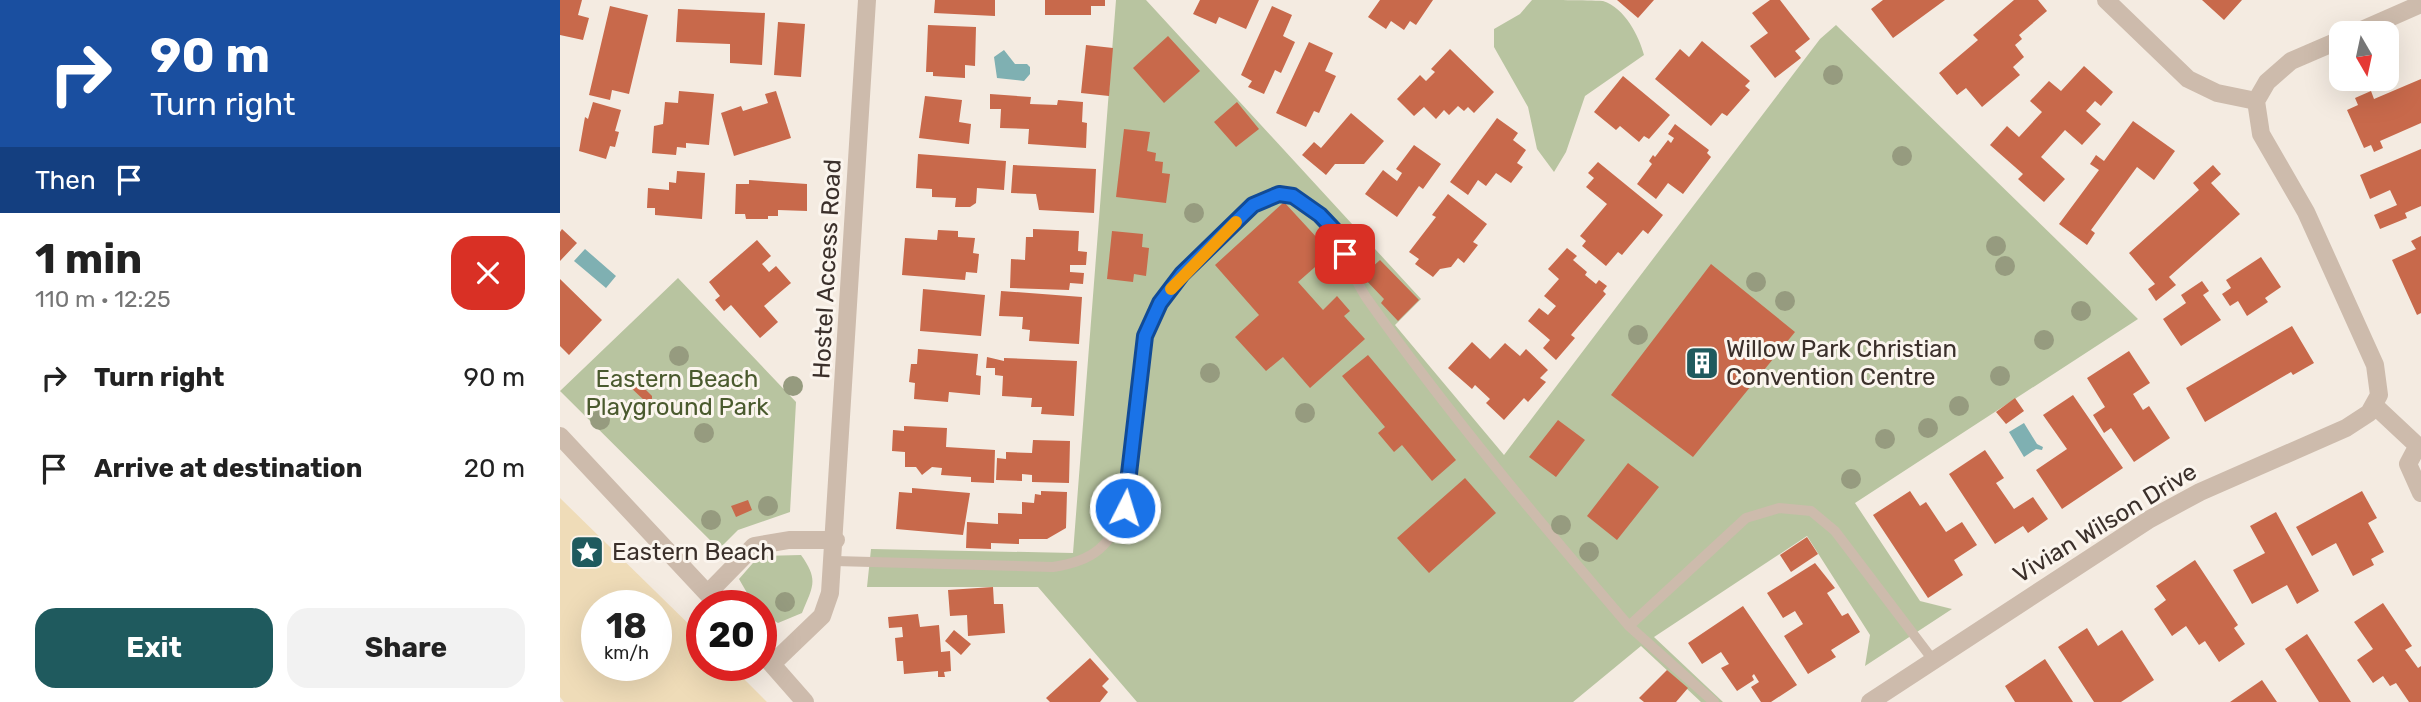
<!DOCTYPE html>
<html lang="en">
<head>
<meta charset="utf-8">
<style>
  :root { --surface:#fff; --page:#f2f2f2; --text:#222; --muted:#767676; --accent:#1f5a5e }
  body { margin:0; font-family:Rubik,sans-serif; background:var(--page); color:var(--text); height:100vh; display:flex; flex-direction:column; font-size:26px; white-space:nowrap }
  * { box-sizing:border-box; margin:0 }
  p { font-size:23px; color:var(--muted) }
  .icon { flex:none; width:38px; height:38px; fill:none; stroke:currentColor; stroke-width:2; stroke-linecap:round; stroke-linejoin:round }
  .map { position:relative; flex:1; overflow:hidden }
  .side { display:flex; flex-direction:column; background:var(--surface); width:560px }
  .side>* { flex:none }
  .hud { background:#1a4fa0; color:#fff; overflow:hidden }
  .needle { width:46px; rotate:171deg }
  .fabs { position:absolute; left:1769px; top:21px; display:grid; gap:14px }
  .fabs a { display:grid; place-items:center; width:70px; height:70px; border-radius:14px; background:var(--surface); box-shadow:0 7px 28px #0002; font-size:35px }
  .speed { position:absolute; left:21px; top:590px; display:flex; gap:14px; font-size:35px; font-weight:700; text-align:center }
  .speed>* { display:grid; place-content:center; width:91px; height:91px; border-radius:50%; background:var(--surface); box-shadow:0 7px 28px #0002; line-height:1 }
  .speed small { font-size:18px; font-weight:400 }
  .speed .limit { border:10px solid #d22; background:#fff; color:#111 }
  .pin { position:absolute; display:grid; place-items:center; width:60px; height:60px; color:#fff; margin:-30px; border-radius:14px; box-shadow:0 4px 10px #0006 }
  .me { position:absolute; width:77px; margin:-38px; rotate:5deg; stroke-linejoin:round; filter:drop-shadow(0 0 5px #0008) }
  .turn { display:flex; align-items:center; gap:24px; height:147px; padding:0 35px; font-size:32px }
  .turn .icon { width:91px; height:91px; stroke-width:2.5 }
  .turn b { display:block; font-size:49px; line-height:60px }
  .then { display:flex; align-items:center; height:66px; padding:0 35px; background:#0003; gap:14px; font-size:26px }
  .round { display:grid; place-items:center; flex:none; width:74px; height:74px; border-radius:21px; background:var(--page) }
  .headline { display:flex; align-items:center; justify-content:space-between; height:119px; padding:0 35px }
  h1 { font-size:42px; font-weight:700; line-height:52px }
  .button { display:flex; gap:14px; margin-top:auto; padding:14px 35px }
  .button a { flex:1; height:80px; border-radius:21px; background:var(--accent); color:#fff; font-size:28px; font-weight:700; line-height:80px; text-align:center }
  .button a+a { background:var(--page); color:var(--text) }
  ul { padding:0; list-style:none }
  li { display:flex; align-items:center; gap:21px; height:91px; padding:0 35px }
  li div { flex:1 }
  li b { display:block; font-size:26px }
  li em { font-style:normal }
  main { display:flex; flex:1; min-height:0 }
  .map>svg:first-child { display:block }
  .green { fill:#b8c4a0 }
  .sand { fill:#efdcb8; fill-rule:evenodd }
  .water { fill:#7fb0b2 }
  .building { fill:#c8694b }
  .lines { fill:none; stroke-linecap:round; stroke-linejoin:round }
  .lane { stroke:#cdbbac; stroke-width:10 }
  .street { stroke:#cdbbac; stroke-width:18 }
  .tree { fill:#969b7f }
  .route-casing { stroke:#114b97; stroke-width:18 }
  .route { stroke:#1a73e8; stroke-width:12 }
  .slow { stroke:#f59e0b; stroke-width:12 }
  .labels { text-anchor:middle; stroke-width:6; stroke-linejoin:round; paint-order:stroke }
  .street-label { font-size:24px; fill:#3b302b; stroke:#fbf5ee }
  .poi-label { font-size:24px; fill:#3b302b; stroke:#fbf5ee; text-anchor:start }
  .park-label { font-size:24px; fill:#4a5a2e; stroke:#fbf5ee }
</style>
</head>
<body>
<main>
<section class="side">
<div class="hud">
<div class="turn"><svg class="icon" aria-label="right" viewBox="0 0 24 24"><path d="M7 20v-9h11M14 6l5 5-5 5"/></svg><div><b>90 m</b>Turn right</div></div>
<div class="then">Then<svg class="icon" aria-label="arrive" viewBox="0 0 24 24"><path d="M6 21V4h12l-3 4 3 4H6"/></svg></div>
</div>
<div class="headline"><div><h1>1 min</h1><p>110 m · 12:25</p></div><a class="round" style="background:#d93025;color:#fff"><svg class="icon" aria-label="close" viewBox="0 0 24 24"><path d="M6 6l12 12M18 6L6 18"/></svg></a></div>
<ul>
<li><svg class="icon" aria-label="right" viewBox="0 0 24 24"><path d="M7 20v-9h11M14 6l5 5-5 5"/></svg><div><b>Turn right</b></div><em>90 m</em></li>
<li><svg class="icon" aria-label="arrive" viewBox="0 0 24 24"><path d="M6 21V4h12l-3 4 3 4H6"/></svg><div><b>Arrive at destination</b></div><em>20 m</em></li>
</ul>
<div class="button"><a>Exit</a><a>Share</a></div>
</section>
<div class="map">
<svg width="1861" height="702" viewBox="0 0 1861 702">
  <rect width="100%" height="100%" fill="#f4ebe1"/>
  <path class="green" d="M556,0H586L861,299L835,325L944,455L1260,39L1276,25L1578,319L1295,503L1360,601L1392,609L1305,666L1310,635L1247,536L1094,637L1163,702H1141L1081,646L1013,702H577L478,587H307L311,549L513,553Z
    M972,0C990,0 1026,0 1043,1C1065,8 1079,36 1084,55L1025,96L1006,152L994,172L977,149L968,107L934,47V29L960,14Z
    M118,278L236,402L230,512L178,530L159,549L0,391Z
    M241,555C259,580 253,586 242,613L218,623L201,613V606L194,605L179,579L199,556Z"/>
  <path class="sand" d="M0,498L142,637V665H170L207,702H4L0,697ZM37,606H96V665H37Z"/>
  <path class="water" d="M444,50L455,64H467L470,67V74L464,81L437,78L434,57Z
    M25,249L56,276L46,288L14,261Z
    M1464,423L1477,444L1483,447L1482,450L1476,449L1464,457L1449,432Z"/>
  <path class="building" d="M0,0H22L18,15L29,18L23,40L0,35Z
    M375,0H435V16L374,13Z
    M485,0H545V6H531V15H485Z
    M640,0H699L686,29L659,17L656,24L633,14Z
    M820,0H873L856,25L850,21L844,30L831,21L826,29L808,17Z
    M1057,0H1094L1078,18Z
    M1210,0H1220L1250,39L1235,51L1241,58L1215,78L1190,46L1208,33L1192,13Z
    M1323,0H1385L1333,38L1311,9Z
    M1454,0H1478L1487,11L1459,35L1462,39L1455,45L1464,57L1453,67L1460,75L1422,107L1406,88L1397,95L1379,73L1418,40L1413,35Z
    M1642,0H1682L1664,20Z
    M50,6L88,15L69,94L52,90L50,100L29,95Z
    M712,6L732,15L723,36L735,42L721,73L715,70L704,94L688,87L692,81L681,75Z
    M118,9L205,13L202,65L170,63V44L116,42Z
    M218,22L245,24L241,77L214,75Z
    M368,25L416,27L415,66L405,65V78L373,76V72H366Z
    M608,36L640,71L604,103L573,68Z
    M1142,41L1190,81L1185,86L1190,90L1167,116L1162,113L1151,126L1095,79L1120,49L1129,57Z
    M749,42L773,53L765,71L776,76L759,113L754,111L746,127L716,113Z
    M526,45L553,48L549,96L521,93Z
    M890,49L934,92L914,113L908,107L904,111L898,106L889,115L884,110L876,119L864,107L854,116L837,99L860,75L866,81L875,72L871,69Z
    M1524,66L1553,92L1541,106L1535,101L1526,111L1541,124L1522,145L1505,130L1481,157L1505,179L1484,202L1458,179L1463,174L1430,145L1447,126L1459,137L1482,112L1470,101L1489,81L1501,91Z
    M1063,76L1110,115L1089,139L1084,136L1079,142L1060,126L1056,130L1034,112Z
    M1861,79V123L1820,141L1823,148L1814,152L1811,145L1804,148L1787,110L1798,105L1795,98L1811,91L1814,99Z
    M119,91L154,94L149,145L126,143V148L117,147L116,155L92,153L94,126L103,124L105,102L118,103Z
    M216,91L231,138L174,156L161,113L181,106L183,111L208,103L205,94Z
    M430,94L471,97L470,104L497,105L498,100L523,102L522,122L527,123L526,148L468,144L469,129L440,128L441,109H430Z
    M365,96L402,100L399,122L411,124L409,144L359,138Z
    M33,102L61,110L55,131L59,132L55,147L50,146L46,159L19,151L25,117L28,119Z
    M677,102L699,129L676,147L654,122Z
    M791,113L824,141L804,164H775L766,175L742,155L754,142L761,148Z
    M937,118L958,133L953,140L966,150L957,163L963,167L951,183L936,173L926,186L918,180L908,195L890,182Z
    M1573,121L1615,151L1594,180L1577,167L1531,230L1535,233L1527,245L1499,224L1539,170L1530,164L1536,155L1544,161Z
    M1115,124L1149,150L1147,153L1151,157L1123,194L1108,183L1096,199L1077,184L1092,164L1089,161L1093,155L1095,157L1108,140L1111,143L1114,138L1108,134Z
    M564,129L590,132L587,151L596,153L595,161L603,162L602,173L610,174L606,203L556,197Z
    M854,145L881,164L863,189L859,186L837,217L805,194L823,170L837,181L842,173L836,169Z
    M1861,149V206L1845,213L1847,218L1820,229L1814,215L1837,205L1830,190L1810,199L1800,175Z
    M358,154L446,161L444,190L417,188L416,203L410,207H395L396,198L372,197V189L356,188Z
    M1038,162L1103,215L1088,234L1083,230L1062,255L1058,252L1046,266L1022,246L1026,241L1020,236L1047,204L1026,187L1034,178L1028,173Z
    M453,165L536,169L534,213L479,210L476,194L451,193Z
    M1653,165L1661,174L1651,183L1680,214L1609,277L1616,285L1596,301L1588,289L1595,284L1569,253L1639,190L1633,183Z
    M117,171L145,173L142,219L95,215V208H87L88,188L109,190V182L116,183Z
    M189,180L247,184V211L218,210V216H208V219H186L185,214H175L176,184H189Z
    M888,194L927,224L913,242L918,245L904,263L898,258L891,267L880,269L873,277L855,264L859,259L849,252L876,217L872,215Z
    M724,202L771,253L738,282L763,310L777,296L790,311L784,316L805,339L750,388L723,357L706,371L675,337L699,315L655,265Z
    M2,229L17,243L0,261V232Z
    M473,229L519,231L518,251L527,252L526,265H510V272L524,273L523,284L510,283L509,290L450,288L451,259L465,260L466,237H473Z
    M378,230L398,231V237L415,238L413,253L419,254L417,273L406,272L405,280L342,275L345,238L377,240Z
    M552,231L583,234L582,247L589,248L586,276L574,274L573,282L547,279Z
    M1861,236V313L1857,315L1832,260L1856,249L1851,241Z
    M197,240L211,256L202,264L209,272L216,266L231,283L204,306L218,322L200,338L171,305L164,311L155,300L160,296L149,282Z
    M1007,248L1017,256L1013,260L1027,272L1025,275L1036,284L1039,280L1047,286L1043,291L1046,294L1011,335L1015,338L996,360L983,348L990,340L968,321L979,308L988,315L996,306L984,296L999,279L988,269Z
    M1701,257L1721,287L1705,298L1708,302L1687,316L1678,301L1670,306L1662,294L1671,288L1666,280Z
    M820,260L859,300L838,321L821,303L824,299L802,276Z
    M1151,264L1235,332L1133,457L1051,395Z
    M0,279L42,320L9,355L0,346Z
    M1642,281L1649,291L1643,295L1661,320L1621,346L1603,319L1626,303L1621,295Z
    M363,289L425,295L421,336L360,331Z
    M441,291L522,297L519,344L469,341L470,330L462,329L463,317L439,316Z
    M1732,326L1754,363L1733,375L1731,372L1645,422L1626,388Z
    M912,342L930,359L945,343L960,356L966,349L988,370L980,378L986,382L968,402L964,398L944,420L926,403L930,399L915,385L912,389L888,368Z
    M358,349L418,354L416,375L421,376L420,395L389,392L388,402L354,399L355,383L349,382L351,364H357Z
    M1569,351L1590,383L1573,394L1583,410L1589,406L1610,438L1574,462L1551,428L1544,433L1533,415L1545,407L1527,378Z
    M808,355L896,460L872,481L842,445L834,452L818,433L825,427L782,376Z
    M427,357L444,361V358L517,361L514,416L481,414L482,407H471L472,398L442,396L443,376L435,375V368H426Z
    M75,379L92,396V402H86L68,385L69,380Z
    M1513,395L1563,468L1502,509L1476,470L1507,449L1483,415Z
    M1455,398L1464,411L1446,424L1436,412Z
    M998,420L1025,440L996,477L969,457Z
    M344,426L387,428L386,447L435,450L434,483L411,482V477L381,475L382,468L372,467L362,475L356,467H345V452L332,451L333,430L344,431Z
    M473,440L510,441L509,483L472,482V475L462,474V481L436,480L437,458L446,459V452L472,453Z
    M1425,450L1444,478L1436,483L1454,509L1473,497L1488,519L1468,533L1463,526L1435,544L1389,474Z
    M1068,463L1099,487L1057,540L1027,516Z
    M905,478L936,513L869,573L837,538Z
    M352,488L410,493L403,535L336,529L339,492L352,493Z
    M481,491L507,492L506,528L487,539H459V544L431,543V549L406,548L407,522L438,524V513L462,514V502L474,503L475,494L481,495Z
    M1350,491L1360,506L1366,502L1386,532L1402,522L1417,545L1394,560L1403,575L1368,598L1313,515Z
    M1802,491L1817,518L1808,523L1824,552L1811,559L1814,565L1793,576L1776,543L1752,556L1736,527Z
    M188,500L192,510L176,517L171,506Z
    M1716,512L1759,591L1737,604L1727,585L1692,604L1673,570L1705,553L1690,526Z
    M1247,537L1258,554L1231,572L1220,555Z
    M1635,560L1678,625L1674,628L1685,644L1659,662L1645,641L1639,645L1626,626L1612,636L1594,609L1606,600L1596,586Z
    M1255,563L1275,588L1267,593L1282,616L1288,613L1300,632L1271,650L1276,657L1248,674L1224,636L1243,624L1235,611L1223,618L1207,593Z
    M433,587L434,604H443L445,633L408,636L407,615L390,616L388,590Z
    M1823,603L1852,646L1845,650L1858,668L1861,666V702H1849L1836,683L1830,686L1823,676L1813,683L1797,660L1813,649L1794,622Z
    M1183,606L1237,685L1211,702H1201L1191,687L1199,682L1194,674L1192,676L1194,680L1177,691L1161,668L1169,664L1161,652L1142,664L1128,643Z
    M358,614L360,627L379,625L381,652L390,651L391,671L384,672L385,677H378V671L344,674L343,661H337L335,638L343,637L342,627L329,628L328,617Z
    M1527,628L1538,646L1562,630L1594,680L1561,702H1534L1498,647Z
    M394,630L411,644L401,655L385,641Z
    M1747,634L1791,702H1759L1725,649Z
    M530,658L549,679L542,686L548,692L540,702H490L486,698Z
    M1485,659L1513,702H1455L1445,686Z
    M1107,670L1128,688L1116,702H1084L1079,698Z
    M1702,680L1717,702H1670Z"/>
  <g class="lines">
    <path class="lane" d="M275,561L493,567C533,561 550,547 565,508C570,459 575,339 601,301C621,272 649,248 673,224C689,209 708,187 732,196C779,213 783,265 808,300C889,414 978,520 1069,626L1186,518L1219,508L1251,511L1275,531L1373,660
      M1069,626L1154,702"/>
    <path class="street" d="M1546,0L1628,79L1657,93L1696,101
      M1795,33L1861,4
      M1814,405L1861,449
      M0,436L159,606
      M1857,447L1848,464L1861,493
      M148,593L194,546L229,540H276
      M201,652L245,702
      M212,664L262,616L270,593L307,0
      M1310,702L1590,519L1640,492L1786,428L1809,413L1819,395L1815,365L1746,212L1701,134L1696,101L1707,82L1731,61L1782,39"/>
  </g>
  <g class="tree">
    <circle cx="1273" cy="75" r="10"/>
    <circle cx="1342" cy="156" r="10"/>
    <circle cx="634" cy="213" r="10"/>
    <circle cx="1436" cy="246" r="10"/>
    <circle cx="1445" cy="266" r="10"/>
    <circle cx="1196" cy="282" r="10"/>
    <circle cx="1225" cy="301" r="10"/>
    <circle cx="1521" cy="311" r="10"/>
    <circle cx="1078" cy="335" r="10"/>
    <circle cx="1484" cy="340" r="10"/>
    <circle cx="119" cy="356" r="10"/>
    <circle cx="650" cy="373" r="10"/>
    <circle cx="1440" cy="376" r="10"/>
    <circle cx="233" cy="386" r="10"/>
    <circle cx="1399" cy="406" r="10"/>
    <circle cx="745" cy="413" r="10"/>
    <circle cx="40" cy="420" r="10"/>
    <circle cx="1368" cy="428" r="10"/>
    <circle cx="144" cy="433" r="10"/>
    <circle cx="1325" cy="439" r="10"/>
    <circle cx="1291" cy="479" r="10"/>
    <circle cx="208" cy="506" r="10"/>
    <circle cx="151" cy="520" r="10"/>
    <circle cx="1001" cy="525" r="10"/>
    <circle cx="1029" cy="552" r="10"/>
    <circle cx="225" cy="602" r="10"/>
  </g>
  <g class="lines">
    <g class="route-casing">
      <path id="route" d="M565,508L585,336L600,303L622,274L693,205L719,194L733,196L760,215L777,233L785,254"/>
    </g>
    <use href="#route" class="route"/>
    <path class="slow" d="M611,289L676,222"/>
  </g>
  <defs>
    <g id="building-square" transform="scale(1.75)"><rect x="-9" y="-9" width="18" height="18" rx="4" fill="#1f5a5e" stroke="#fbf5ee"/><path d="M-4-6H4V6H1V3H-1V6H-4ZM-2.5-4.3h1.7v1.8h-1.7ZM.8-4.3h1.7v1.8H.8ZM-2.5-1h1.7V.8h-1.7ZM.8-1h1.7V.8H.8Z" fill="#fff"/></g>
    <g id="sight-square" transform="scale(1.75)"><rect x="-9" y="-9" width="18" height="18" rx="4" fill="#1f5a5e" stroke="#fbf5ee"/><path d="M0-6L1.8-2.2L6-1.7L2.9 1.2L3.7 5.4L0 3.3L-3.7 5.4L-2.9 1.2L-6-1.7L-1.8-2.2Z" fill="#fff"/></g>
  </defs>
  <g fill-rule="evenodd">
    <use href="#building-square" x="1142" y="363"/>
    <use href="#sight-square" x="27" y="552"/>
  </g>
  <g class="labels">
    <g class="street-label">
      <text transform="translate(267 269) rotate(-87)" y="8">Hostel Access Road</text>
      <text transform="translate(1545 523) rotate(-31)" y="8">Vivian Wilson Drive</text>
    </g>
    <g class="poi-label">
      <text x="1166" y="357">Willow Park Christian<tspan x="1166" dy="28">Convention Centre</tspan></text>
      <text x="52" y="560">Eastern Beach</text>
    </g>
    <g class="park-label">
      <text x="117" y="387">Eastern Beach<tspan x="117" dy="28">Playground Park</tspan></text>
    </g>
  </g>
</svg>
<div class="fabs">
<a><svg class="needle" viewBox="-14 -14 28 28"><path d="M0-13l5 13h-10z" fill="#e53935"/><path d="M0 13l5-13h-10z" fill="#767676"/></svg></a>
</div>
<div class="speed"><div>18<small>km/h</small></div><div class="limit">20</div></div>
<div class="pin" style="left:785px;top:254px;background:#d93025"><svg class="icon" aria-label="arrive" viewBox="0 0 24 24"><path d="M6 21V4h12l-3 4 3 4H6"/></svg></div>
<svg class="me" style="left:565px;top:508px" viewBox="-20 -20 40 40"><circle r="17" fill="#1a73e8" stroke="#fff" stroke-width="3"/><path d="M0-11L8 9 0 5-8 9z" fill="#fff"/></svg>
</div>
</main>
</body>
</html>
